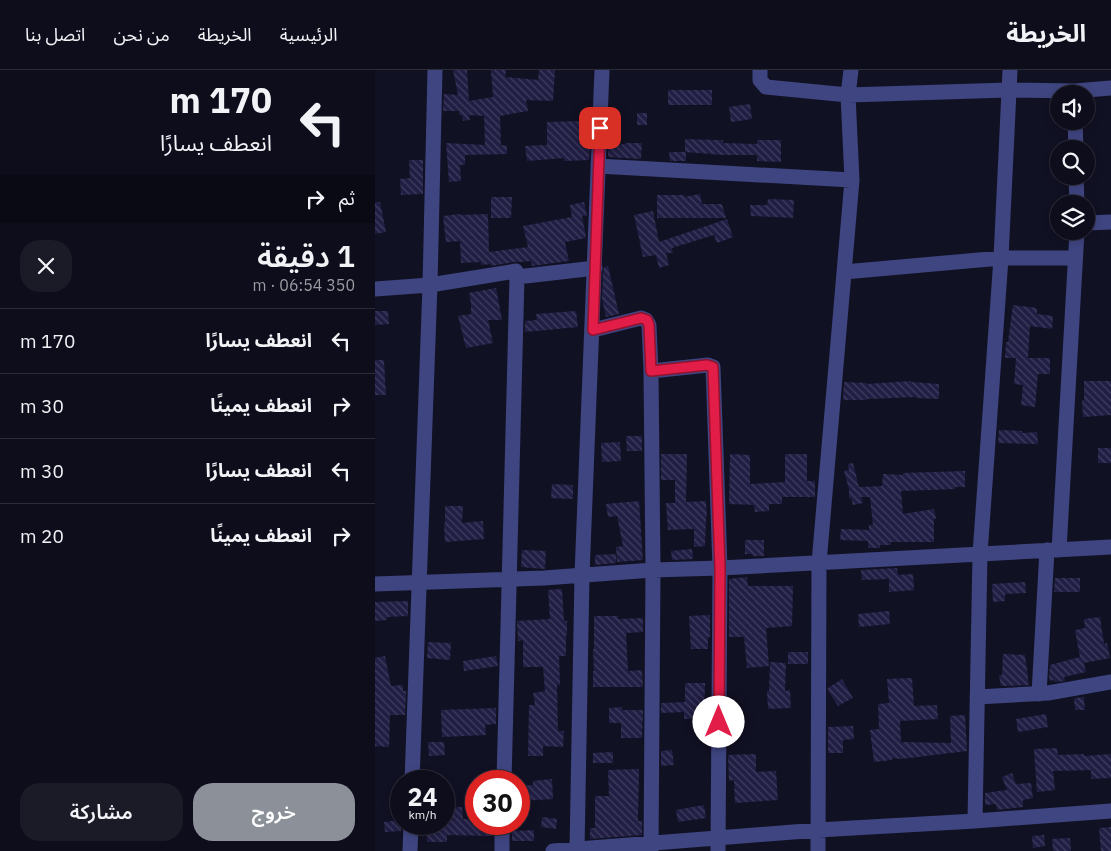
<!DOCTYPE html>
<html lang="ar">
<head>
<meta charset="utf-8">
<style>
  :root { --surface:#0d0d1b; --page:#1b1b28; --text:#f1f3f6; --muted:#9a9ca3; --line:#2d2d3a; --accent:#8c9099 }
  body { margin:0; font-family:"IBM Plex Sans","Noto Sans Arabic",sans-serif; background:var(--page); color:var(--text); direction:rtl; height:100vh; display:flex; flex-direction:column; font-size:19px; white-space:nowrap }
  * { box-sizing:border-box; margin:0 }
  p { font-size:16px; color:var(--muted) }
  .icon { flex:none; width:28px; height:28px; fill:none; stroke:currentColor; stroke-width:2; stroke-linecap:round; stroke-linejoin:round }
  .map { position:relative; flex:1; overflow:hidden; direction:ltr }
  .panel { display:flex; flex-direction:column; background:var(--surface); width:375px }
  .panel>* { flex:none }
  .hud { background:#0d0d1b; color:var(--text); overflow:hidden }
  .controls { position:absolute; left:675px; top:15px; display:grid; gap:10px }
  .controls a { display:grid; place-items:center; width:45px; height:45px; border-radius:50%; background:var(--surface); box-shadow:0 2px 8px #0003,0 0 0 1px var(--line); font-size:25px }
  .speed { position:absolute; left:15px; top:700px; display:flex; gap:10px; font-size:25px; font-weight:700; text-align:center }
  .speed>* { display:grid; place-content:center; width:65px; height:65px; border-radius:50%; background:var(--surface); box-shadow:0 2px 8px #0003,0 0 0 1px var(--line); line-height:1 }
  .speed small { font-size:12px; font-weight:400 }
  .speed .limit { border:8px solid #d22; background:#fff; color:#111 }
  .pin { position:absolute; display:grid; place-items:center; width:42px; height:42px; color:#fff; margin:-21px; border-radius:10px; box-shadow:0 2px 8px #0006 }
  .me { position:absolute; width:55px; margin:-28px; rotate:0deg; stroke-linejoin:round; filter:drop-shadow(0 0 4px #0008) }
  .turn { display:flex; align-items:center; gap:18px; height:105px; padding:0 20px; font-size:22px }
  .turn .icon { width:65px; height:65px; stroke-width:2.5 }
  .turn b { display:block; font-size:35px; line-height:42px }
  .then { display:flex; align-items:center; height:48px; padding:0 20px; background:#0003; gap:10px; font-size:19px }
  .round { display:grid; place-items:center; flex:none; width:52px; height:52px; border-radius:20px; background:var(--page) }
  .overview { display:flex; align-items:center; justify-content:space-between; height:85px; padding:0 20px }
  h1 { font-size:30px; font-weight:600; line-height:38px }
  .primary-button { display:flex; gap:10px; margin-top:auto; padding:10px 20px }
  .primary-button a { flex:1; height:58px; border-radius:20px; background:var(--accent); color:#fff; font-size:20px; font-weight:600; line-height:58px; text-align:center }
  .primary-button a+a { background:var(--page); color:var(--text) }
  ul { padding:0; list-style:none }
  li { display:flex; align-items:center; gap:15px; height:65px; padding:0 20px; border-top:1px solid var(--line) }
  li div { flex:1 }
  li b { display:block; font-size:19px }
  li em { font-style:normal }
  header { display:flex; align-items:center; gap:30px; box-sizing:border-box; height:70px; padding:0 25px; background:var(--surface); border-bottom:1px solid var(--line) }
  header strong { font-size:24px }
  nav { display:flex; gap:28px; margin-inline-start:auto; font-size:18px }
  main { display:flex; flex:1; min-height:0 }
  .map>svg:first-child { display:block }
  .building { fill:url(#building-back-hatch) }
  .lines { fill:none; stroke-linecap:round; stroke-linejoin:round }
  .minor { stroke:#3f4580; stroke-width:15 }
  .route-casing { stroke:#92132f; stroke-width:12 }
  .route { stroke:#e11d48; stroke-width:9 }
</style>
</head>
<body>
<header>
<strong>الخريطة</strong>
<nav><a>الرئيسية</a><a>الخريطة</a><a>من نحن</a><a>اتصل بنا</a></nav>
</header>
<main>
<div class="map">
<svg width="736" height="781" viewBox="0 0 736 781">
  <defs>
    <pattern id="building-back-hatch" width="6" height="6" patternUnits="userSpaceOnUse" patternTransform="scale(1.25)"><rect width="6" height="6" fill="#211e44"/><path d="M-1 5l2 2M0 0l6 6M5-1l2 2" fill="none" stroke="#403e60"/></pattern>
  </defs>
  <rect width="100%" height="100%" fill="#111124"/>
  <path class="building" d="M78,0H92L94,31L118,27L116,0H131L130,7L163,10L164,0H180L178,31L151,30L153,41L125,46L126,75L132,76V84L90,85V95H85L86,111L74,112L71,73L110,75L109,46L94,45L95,50L88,51L87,45H84V41H68L69,24L83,25Z
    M293,20H337V35H293Z
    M375,34L377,49L356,52L354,37Z
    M262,43H272V55H262Z
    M210,51V74H213V77H215L214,90L189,91V88L152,91L150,76L172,75V52Z
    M310,69L341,70H348V73L382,74V70H406V92L382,91V85H347L311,82V91H295L294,82H310Z
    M251,73H267L266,89L233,87V76L250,74Z
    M34,90H48V124L26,125L25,109L35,108Z
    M325,124L327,134H347L351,148H282V125H309V127Z
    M116,127H137L136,148H116Z
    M393,129L419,130L418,148L376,146L375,135H392Z
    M0,132H5L11,162L0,164Z
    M209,132L212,146H207L211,168L190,172L194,191L157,196L156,191L145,192H139L116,196V194L106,195V192L86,193L85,171L71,172L68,146L85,144V145L113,144L114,182L153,177L148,156L197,147L195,135Z
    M278,141L284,172L352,149L358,167L342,173L339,165L297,178L298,183H291L294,195L284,198L281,185L268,187L259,145Z
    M233,196L244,244L231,247L227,229L228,202L229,197Z
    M121,218L127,250H113L118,273L91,278L83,246L96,244V233L94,223Z
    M638,235L662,238V244L678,246L677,259L655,256L653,288H675V304H663L660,337L646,335L648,315L639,314L641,288H630L631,272H633Z
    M0,241H13L14,254L0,255Z
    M201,241L203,257L150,262V251L162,250L161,244Z
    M0,290H9L11,325H0Z
    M536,311V312L564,314V329L541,328V327L492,329V330H468L469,312L492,313V314Z
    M709,311H736V345L708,347L707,330H709Z
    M624,360L647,361V363L662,362L663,374L623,373Z
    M251,366H267V381H252Z
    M245,372L246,391L227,392L226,373Z
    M723,378H736V393H723Z
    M286,384H312L311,432L331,431L332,447H331L330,476L319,477V459L293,460L291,433H300V410H286Z
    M355,384L375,385V414L410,412V384H432V411H440V427H407V434H394V441L380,442L379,435L354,434Z
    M478,393L484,417L507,416L508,404L528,405V403L590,401V417H580V419L526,421L528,444L559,439L561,449H559V472H516V475H505V478H493V471L465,470L466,459L494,460V455H498L495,427H486L488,433L478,435L476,428H474V419L469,401L474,400L473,394Z
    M177,414L198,415V429L176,428Z
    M264,431L268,490L242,492L241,477L248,476L242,446L233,447L231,434Z
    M70,436H88L87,453L108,451L109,469L70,472L69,454H70Z
    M370,470H389V486H378L377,484H370Z
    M317,479L318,489L297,490L296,481Z
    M147,480L171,481L170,499L146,497Z
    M241,484V493L220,495V485Z
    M522,498L523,505L538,504L539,520L514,522V509L487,510L486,500Z
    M372,507L373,516H418L417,556L391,558L394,596L372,598L369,567H354V509Z
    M680,508H705V522H679Z
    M650,512L651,523L630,524V531L618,532L617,514Z
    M187,519L189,551H192V565H191V586H184L185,615H182L183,661H189L188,677L168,676V686H153L154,635H160L158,623L170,621L168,597H148V570L143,571L142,551L175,549L173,520Z
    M33,531V546L12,547V550L0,551V532Z
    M514,541L515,554L484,557L483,544Z
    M335,545V567H333V579H316L314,546Z
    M219,546H243V549L268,548V562L251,563L253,601L267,600L268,617H218V601H219L218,579H219Z
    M725,547L729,574L732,573L735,588L709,593L711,602L689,607L690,611L680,612L679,610L675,611L674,607L675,595L705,587L700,560L710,558L709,549Z
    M53,572L76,573L75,590L52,588Z
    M413,582H433V594H413Z
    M628,584L650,585L654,615L626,616L624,605H627Z
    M10,586L16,616L28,615V621H31L30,645H15L14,677L0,676V588Z
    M121,586L123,596L89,601L88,591Z
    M395,592L411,593L410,621L415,620L416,638L393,639L392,621H394Z
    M537,608L539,636L562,635L563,649L525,651L526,672L576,673L575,646L590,645L592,681L526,689L517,688V690L499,692L495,660L504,659L503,634L514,633L512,609Z
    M467,609L478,628L463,636L453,620V618Z
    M310,613H330L329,649H309V642L286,643V633L310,632Z
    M709,627L710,640H700L699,628Z
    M247,637V640H268L267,668H246V653H234V638Z
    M121,638V654L110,655L111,665L67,667L66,640Z
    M671,644L673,657L643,662L641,649Z
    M478,656L479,669L468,670V683H453V657Z
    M53,672H69L70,685L54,686Z
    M682,678L683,685L709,684V686L736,684V708L716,709V700L678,701L680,720L662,722L659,679Z
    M297,680L299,695L286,696V681Z
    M238,682V693H218V683Z
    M381,684V702L401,701L403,730L360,733L359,710L354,711L353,685Z
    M264,699L263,751H267V765L215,769V758H220V726H234L233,700Z
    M637,703L641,714L656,713L658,728L648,730V737L622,740L621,734L610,735V723L632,720L627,707Z
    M177,709L178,729L144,731V716L158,715V711Z
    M329,735L331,748L303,752L301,740Z
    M87,737L88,749H101V754H118V766L72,765V772H52L51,754H69V738Z
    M167,747L182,749L181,759L166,757Z
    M26,750V761L10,762L9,752Z
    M736,757V781H726L724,758Z
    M159,760V771H137V761Z
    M669,765L670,776L658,778L657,766Z
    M695,768L696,781H678L677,769Z"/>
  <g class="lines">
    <path class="minor" d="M385,0V10L391,17L473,25L633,20L700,21L736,18
      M700,51L701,79
      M223,96L477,110
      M701,106L702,134
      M711,153L736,152
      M469,202L626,188H700
      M0,219L55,215L141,201L142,207L220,198
      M218,260L266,248L271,250L274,255L276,301L278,500L276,781
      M276,301L333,295L338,297L345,498L343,781
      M684,480L702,161
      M0,514L169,508L278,500L345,498L736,477
      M664,624L672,480
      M602,627L673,623L736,612
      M37,711L55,215L60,0
      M129,711L142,207
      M600,751L605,484L626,188L635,0
      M35,781L36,754
      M127,781V754
      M178,781L443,760L600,751L736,741
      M202,781L207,505L227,0
      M443,781L444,493L477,110L473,25L476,0"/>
  </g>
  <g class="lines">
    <g class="route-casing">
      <path id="route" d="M225,58L218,260L266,248L272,250L274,255L276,301L332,295L338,297L345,498L344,652"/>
    </g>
    <use href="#route" class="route"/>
  </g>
</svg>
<div class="controls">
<a><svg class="icon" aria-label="sound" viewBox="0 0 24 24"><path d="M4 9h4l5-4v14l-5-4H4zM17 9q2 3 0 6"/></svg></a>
<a><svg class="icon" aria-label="search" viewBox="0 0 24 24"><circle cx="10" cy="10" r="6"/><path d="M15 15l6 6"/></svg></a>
<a><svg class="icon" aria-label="layers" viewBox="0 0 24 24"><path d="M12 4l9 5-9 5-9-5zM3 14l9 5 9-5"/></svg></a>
</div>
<div class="speed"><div>24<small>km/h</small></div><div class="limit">30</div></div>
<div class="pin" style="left:225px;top:58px;background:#d93025"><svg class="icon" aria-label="arrive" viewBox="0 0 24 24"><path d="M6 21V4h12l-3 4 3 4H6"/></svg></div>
<svg class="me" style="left:344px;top:652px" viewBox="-20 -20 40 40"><circle r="19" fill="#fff"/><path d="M0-13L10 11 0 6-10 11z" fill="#e11d48"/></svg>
</div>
<section class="panel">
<div class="hud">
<div class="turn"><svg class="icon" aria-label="left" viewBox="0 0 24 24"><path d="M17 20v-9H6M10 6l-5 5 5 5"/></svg><div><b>170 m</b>انعطف يسارًا</div></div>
<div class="then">ثم<svg class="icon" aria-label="right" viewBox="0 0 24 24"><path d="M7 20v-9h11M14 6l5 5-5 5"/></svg></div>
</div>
<div class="overview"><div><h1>1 دقيقة</h1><p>350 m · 06:54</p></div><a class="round"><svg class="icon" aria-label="close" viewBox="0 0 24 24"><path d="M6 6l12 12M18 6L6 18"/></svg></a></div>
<ul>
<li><svg class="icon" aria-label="left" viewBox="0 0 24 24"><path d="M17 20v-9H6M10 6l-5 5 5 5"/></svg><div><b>انعطف يسارًا</b></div><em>170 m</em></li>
<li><svg class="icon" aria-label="right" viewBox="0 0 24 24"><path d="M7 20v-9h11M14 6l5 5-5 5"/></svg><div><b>انعطف يمينًا</b></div><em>30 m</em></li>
<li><svg class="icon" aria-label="left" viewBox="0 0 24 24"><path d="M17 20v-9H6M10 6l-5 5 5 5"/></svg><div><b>انعطف يسارًا</b></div><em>30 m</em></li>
<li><svg class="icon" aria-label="right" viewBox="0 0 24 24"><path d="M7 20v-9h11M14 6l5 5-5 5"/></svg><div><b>انعطف يمينًا</b></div><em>20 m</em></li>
</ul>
<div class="primary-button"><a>خروج</a><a>مشاركة</a></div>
</section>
</main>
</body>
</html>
